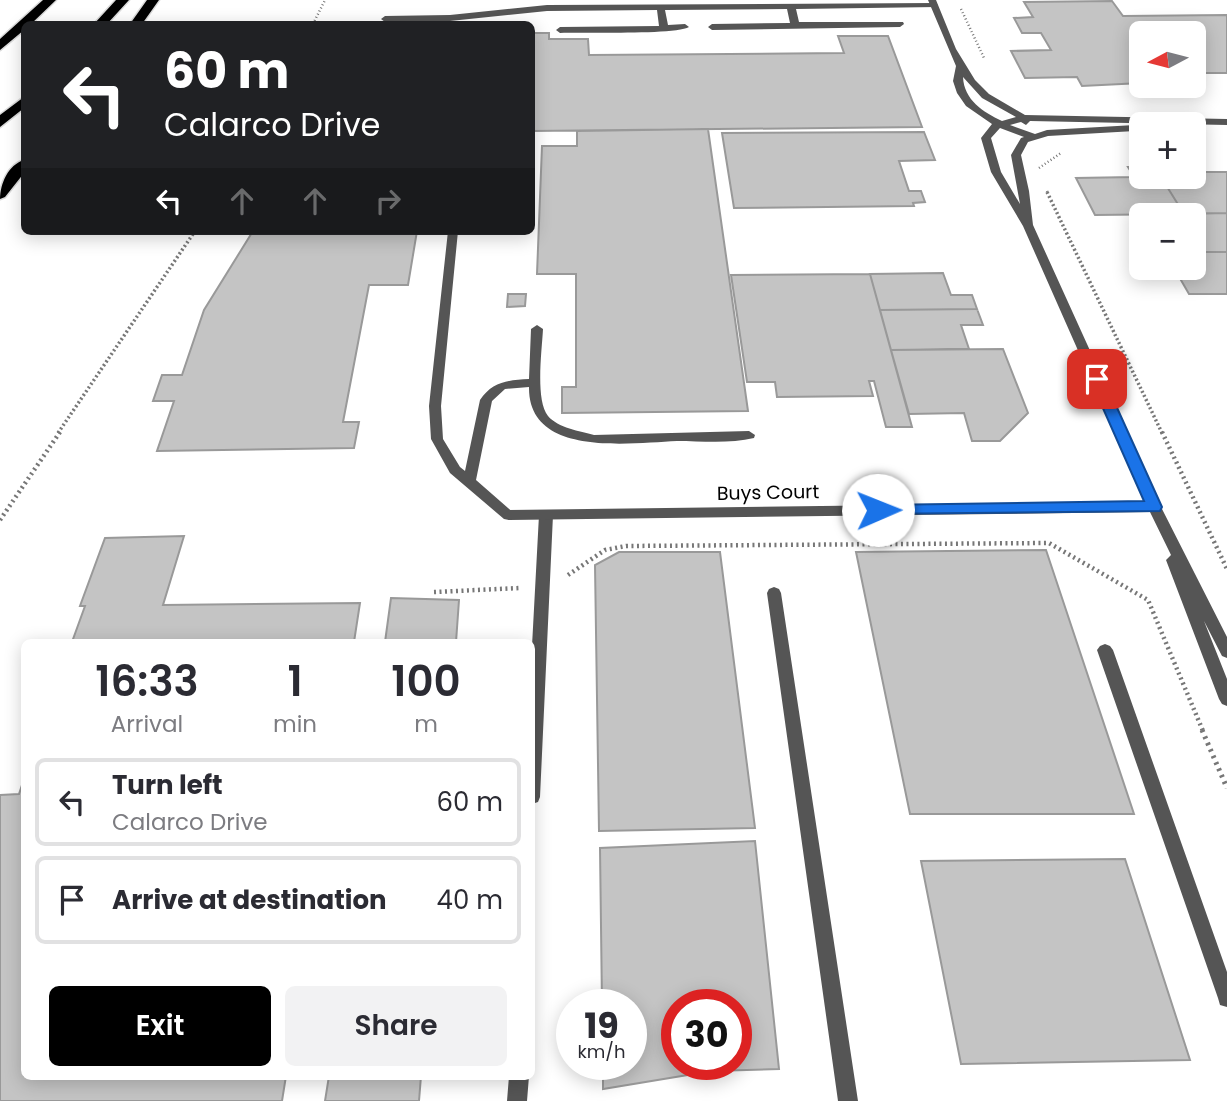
<!DOCTYPE html>
<html lang="en">
<head>
<meta charset="utf-8">
<style>
  :root { --surface:#fff; --page:#f2f2f3; --text:#2b2b33; --muted:#7c7c81; --line:#e1e1e2; --accent:#000 }
  body { margin:0; font-family:Poppins,sans-serif; background:var(--page); color:var(--text); height:100vh; display:flex; flex-direction:column; font-size:26px; white-space:nowrap }
  * { box-sizing:border-box; margin:0 }
  p { font-size:23px; color:var(--muted) }
  .icon { flex:none; width:38px; height:38px; fill:none; stroke:currentColor; stroke-width:2; stroke-linecap:round; stroke-linejoin:round }
  .map { position:relative; flex:1; overflow:hidden }
  .side { position:absolute; left:21px; top:639px; width:514px; height:441px; display:flex; flex-direction:column; background:var(--surface); border-radius:10px; box-shadow:0 4px 18px #0003 }
  .side>* { flex:none }
  .top-card { position:absolute; left:21px; top:21px; width:514px; height:214px; border-radius:10px; box-shadow:0 4px 18px #0003; background:#202124; color:#fff; overflow:hidden }
  .needle { width:46px; rotate:263deg }
  .tools { position:absolute; left:1129px; top:21px; display:grid; gap:14px }
  .tools a { display:grid; place-items:center; width:77px; height:77px; border-radius:10px; background:var(--surface); box-shadow:0 4px 18px #0003; font-size:35px }
  .speed { position:absolute; left:556px; top:989px; display:flex; gap:14px; font-size:35px; font-weight:700; text-align:center }
  .speed>* { display:grid; place-content:center; width:91px; height:91px; border-radius:50%; background:var(--surface); box-shadow:0 4px 18px #0003; line-height:1 }
  .speed small { font-size:18px; font-weight:400 }
  .speed .limit { border:10px solid #d22; background:#fff; color:#111 }
  .pin { position:absolute; display:grid; place-items:center; width:60px; height:60px; color:#fff; margin:-30px; border-radius:14px; box-shadow:0 4px 10px #0006 }
  .me { position:absolute; width:77px; margin:-38px; rotate:89deg; stroke-linejoin:round; filter:drop-shadow(0 0 5px #0008) }
  .turn { display:flex; align-items:center; gap:24px; height:147px; padding:0 28px; font-size:32px }
  .turn .icon { width:91px; height:91px; stroke-width:2.5 }
  .turn b { display:block; font-size:49px; line-height:60px }
  .lanes { display:flex; align-items:center; height:66px; padding:0 28px; background:#0003; justify-content:center; gap:35px; direction:ltr }
  .lanes .off { opacity:.35 }
  .eta { display:flex; justify-content:space-evenly; align-items:center; height:119px; text-align:center }
  .eta b { font-size:42px; font-weight:600; line-height:49px }
  .primary-button { display:flex; gap:14px; margin-top:auto; padding:14px 28px }
  .primary-button a { flex:1; height:80px; border-radius:10px; background:var(--accent); color:#fff; font-size:28px; font-weight:600; line-height:80px; text-align:center }
  .primary-button a+a { background:var(--page); color:var(--text) }
  ul { padding:0; list-style:none }
  li { display:flex; align-items:center; gap:21px; height:88px; margin:0 14px 10px; padding:0 14px; border:4px solid var(--line); border-radius:10px }
  li div { flex:1 }
  li b { display:block; font-size:26px }
  li em { font-style:normal }
  .map>svg:first-child { display:block }
  .building { fill:#c4c4c4; stroke:#999; stroke-width:2; fill-rule:evenodd }
  .lines { fill:none; stroke-linecap:round; stroke-linejoin:round }
  .motorway-casing { stroke:#dbdbdb; stroke-width:3 }
  .path-far3 { stroke:#777; stroke-width:2.5; stroke-dasharray:1 2.5; stroke-linecap:butt }
  .path-far2 { stroke:#777; stroke-width:3.5; stroke-dasharray:2 2.5; stroke-linecap:butt }
  .path-far1 { stroke:#777; stroke-width:4.5; stroke-dasharray:2 3.5; stroke-linecap:butt }
  .path { stroke:#777; stroke-width:5; stroke-dasharray:2.5 4.5; stroke-linecap:butt }
  .service { fill:#555; fill-rule:evenodd }
  .minor { fill:#555; fill-rule:evenodd }
  .motorway { fill:#000; fill-rule:evenodd }
  .route { fill:#1a73e8; stroke:#114b97; stroke-width:2 }
  .labels { text-anchor:middle; stroke-width:5; stroke-linejoin:round; paint-order:stroke }
  .street-label { font-size:19px; fill:#000; stroke:#fff }
</style>
</head>
<body>
<div class="map">
<svg width="1227" height="1101" viewBox="0 0 1227 1101">
  <rect width="100%" height="100%" fill="#fff"/>
  <path class="building" d="M1112,1L1123,16L1227,15V73H1194V33H1141V83L1082,86L1077,77L1025,78L1011,51L1051,50L1041,33H1022L1014,18L1033,17L1024,2Z
    M532,33H549V39H588L589,55L844,53L838,36H888L922,127L532,131Z
    M708,129L748,411L562,413V387H576V274H537L542,146H577V131Z
    M924,132L935,160L899,161L909,191H921L925,202L913,203L914,206L734,208L722,133Z
    M1128,167H1141V177H1161L1184,214L1095,215L1076,178L1134,177Z
    M1194,172H1227V213L1184,214L1161,177H1194Z
    M1227,213V252H1194V215L1144,214Z
    M253,231H417L408,285H369L343,422H359L354,448L157,451L174,401H153L162,375H182L204,310Z
    M1194,252H1227V294H1189L1174,268H1194Z
    M943,273L951,295H972L977,309L880,310L870,274Z
    M870,274L912,427H886L874,381H869L873,396L777,397L775,382H747L731,275Z
    M508,294H526L525,306L507,307Z
    M977,309L983,325H961L969,349L891,350L880,310Z
    M1003,349L1028,413L1000,441H972L964,413L909,414L891,350Z
    M184,536L163,605L360,603L354,642H72L85,606H80L105,538Z
    M1046,550L1134,814H910L856,552Z
    M619,552H720L755,828L599,831L595,565Z
    M391,598L459,600L456,642H385Z
    M24,779V1076H286L282,1101H0V795L19,794Z
    M755,841L779,1069L712,1071L603,1089V1064H632V1004H602L600,848ZM677,1004H737V1064H677Z
    M1125,859L1190,1060L961,1064L921,861Z
    M329,1076H421L419,1101H325Z"/>
  <g class="lines">
    <g class="motorway-casing">
      <path id="motorway" d="M43,0H56L31,24H24V30L0,50V39Z
        M116,0H129L107,24H94Z
        M147,0H159L142,24H130Z
        M24,97V108L0,127V115Z
        M24,160V173L5,197L0,199C0,184 8,165 24,160Z"/>
    </g>
    <path class="path-far3" d="M961,9L984,58
      M313,24L325,0
      M1039,168L1061,153
      M1047,191L1048,194"/>
    <path class="path-far2" d="M1047,192L1162,433
      M58,433L195,231"/>
    <path class="path-far1" d="M1162,432L1227,569
      M0,520L60,432
      M568,575L605,550L626,546L1049,543L1148,600L1203,731
      M434,592L520,588"/>
    <path class="path" d="M1202,730L1227,788"/>
    <path class="service" d="M934,3L938,5L937,7L796,9L799,22H903L904,24L900,27L712,30L708,27L712,24L790,23L787,9L665,10L668,25L685,24L689,27C675,35 583,32 560,33L556,30L560,27L659,26L657,10L547,11L450,21L385,22L381,19L385,16L450,15L547,5Z
      M448,231H458L441,406L443,439L460,467L465,471L480,400C492,382 508,380 529,379L531,329L537,325L543,329C542,350 535,400 548,416C558,428 580,431 594,435L749,431L755,435L754,438C730,444 701,441 677,441C630,443 528,458 529,387L505,389L492,401L476,480L516,515L509,520L504,519L450,473L431,439L429,406Z
      M546,510L553,515L540,797L538,802L532,804V646L539,515Z
      M774,587L779,589L781,593L858,1101H838L767,593L769,589Z
      M1105,644L1110,646L1113,650L1227,972V1007L1220,1005L1218,998L1097,650L1100,646Z
      M509,1076H529L527,1101H507Z"/>
    <path class="minor" d="M928,0H936L956,49L975,80L989,94L1025,115L1227,119V125L1030,121L1026,125L1021,122L1010,125L1035,134L1047,130L1135,125L1140,128L1135,131L1048,136L1028,142L1021,155L1029,191L1033,225L1161,507L1227,637V658L1222,656L1204,621L1227,679V706L1222,704L1219,699L1166,560L1171,555L1150,512L509,520L502,515L509,510L1145,502L1023,226L991,172L981,138L992,124L966,106L957,93L953,81L956,66ZM963,77L982,98L1016,117L1002,121C983,112 964,100 963,77ZM1000,128L1024,137L1021,138L1011,155L1020,204L1001,172L991,138Z"/>
    <use href="#motorway" class="motorway"/>
  </g>
  <path class="route" d="M1097,375L1104,379L1162,507L1160,511L872,514L870,510L878,505L1144,501L1090,379Z"/>
  <g class="labels">
    <g class="street-label">
      <text transform="translate(768 492) rotate(-1)" y="7">Buys Court</text>
    </g>
  </g>
</svg>
<div class="tools">
<a><svg class="needle" viewBox="-14 -14 28 28"><path d="M0-13l5 13h-10z" fill="#e53935"/><path d="M0 13l5-13h-10z" fill="#7c7c81"/></svg></a>
<a>+</a>
<a>−</a>
</div>
<div class="speed"><div>19<small>km/h</small></div><div class="limit">30</div></div>
<div class="pin" style="left:1097px;top:379px;background:#d93025"><svg class="icon" aria-label="arrive" viewBox="0 0 24 24"><path d="M6 21V4h12l-3 4 3 4H6"/></svg></div>
<svg class="me" style="left:878px;top:510px" viewBox="-20 -20 40 40"><circle r="19" fill="#fff"/><path d="M0-13L10 11 0 6-10 11z" fill="#1a73e8"/></svg>
<div class="top-card">
<div class="turn"><svg class="icon" aria-label="left" viewBox="0 0 24 24"><path d="M17 20v-9H6M10 6l-5 5 5 5"/></svg><div><b>60 m</b>Calarco Drive</div></div>
<div class="lanes"><svg class="icon" aria-label="left" viewBox="0 0 24 24"><path d="M17 20v-9H6M10 6l-5 5 5 5"/></svg><svg class="icon off" aria-label="ahead" viewBox="0 0 24 24"><path d="M12 20V5M6 11l6-6 6 6"/></svg><svg class="icon off" aria-label="ahead" viewBox="0 0 24 24"><path d="M12 20V5M6 11l6-6 6 6"/></svg><svg class="icon off" aria-label="right" viewBox="0 0 24 24"><path d="M7 20v-9h11M14 6l5 5-5 5"/></svg></div>
</div>
<section class="side">
<div class="eta">
<div><b>16:33</b><p>Arrival</p></div>
<div><b>1</b><p>min</p></div>
<div><b>100</b><p>m</p></div>
</div>
<ul>
<li><svg class="icon" aria-label="left" viewBox="0 0 24 24"><path d="M17 20v-9H6M10 6l-5 5 5 5"/></svg><div><b>Turn left</b><p>Calarco Drive</p></div><em>60 m</em></li>
<li><svg class="icon" aria-label="arrive" viewBox="0 0 24 24"><path d="M6 21V4h12l-3 4 3 4H6"/></svg><div><b>Arrive at destination</b></div><em>40 m</em></li>
</ul>
<div class="primary-button"><a>Exit</a><a>Share</a></div>
</section>
</div>
</body>
</html>
